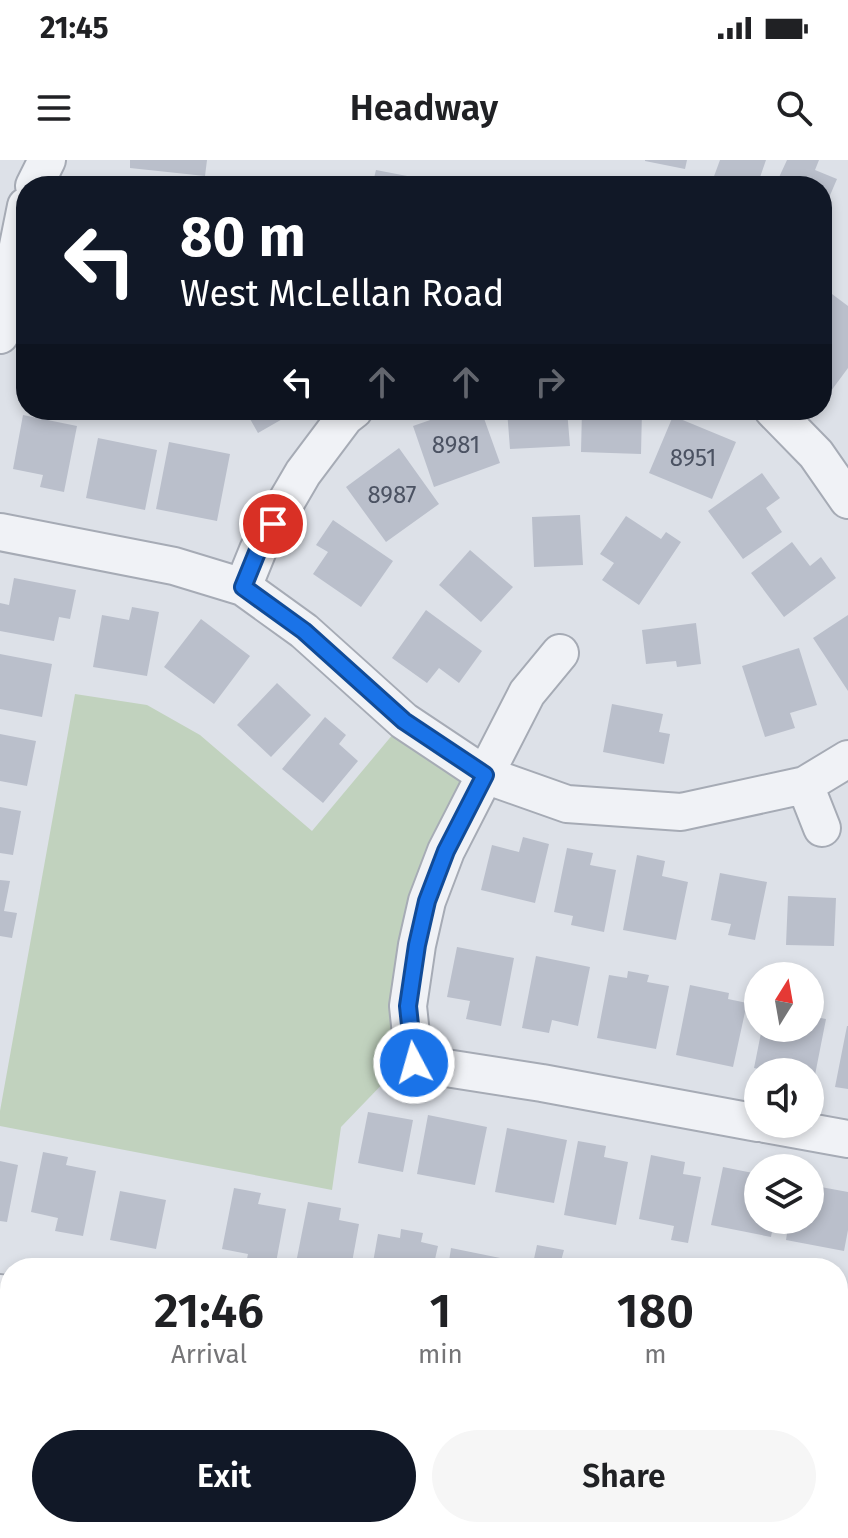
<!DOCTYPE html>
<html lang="en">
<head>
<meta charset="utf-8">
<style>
  :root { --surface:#fff; --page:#f6f6f6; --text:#202124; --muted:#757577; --accent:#111827 }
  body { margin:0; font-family:"Fira Sans",sans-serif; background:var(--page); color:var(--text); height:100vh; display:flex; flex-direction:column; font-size:30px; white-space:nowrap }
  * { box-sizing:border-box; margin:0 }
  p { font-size:26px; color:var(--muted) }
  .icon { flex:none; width:44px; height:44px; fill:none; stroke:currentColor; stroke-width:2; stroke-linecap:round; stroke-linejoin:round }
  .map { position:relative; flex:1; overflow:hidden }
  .details { position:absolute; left:0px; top:1098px; width:848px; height:280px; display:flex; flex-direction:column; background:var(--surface); border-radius:32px 32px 0 0; box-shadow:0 4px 12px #0003 }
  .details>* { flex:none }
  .banner { position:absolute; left:16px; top:16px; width:816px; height:244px; border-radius:32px; box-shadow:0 4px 12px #0003; background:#111827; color:#fff; overflow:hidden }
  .needle { width:52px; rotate:11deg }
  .controls { position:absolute; left:744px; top:802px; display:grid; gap:16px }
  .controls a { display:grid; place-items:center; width:80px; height:80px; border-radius:50%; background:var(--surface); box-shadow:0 4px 12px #0003; font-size:40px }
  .pin { position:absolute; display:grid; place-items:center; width:68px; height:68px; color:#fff; margin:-34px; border:4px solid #fff; border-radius:50%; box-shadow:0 2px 8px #0007 }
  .me { position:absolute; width:88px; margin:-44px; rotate:354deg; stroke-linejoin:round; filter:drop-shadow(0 0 6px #0008) }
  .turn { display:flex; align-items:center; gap:28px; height:168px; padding:0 32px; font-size:36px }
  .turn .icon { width:104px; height:104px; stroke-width:2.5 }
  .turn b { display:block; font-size:56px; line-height:68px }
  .lanes { display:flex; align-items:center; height:76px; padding:0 32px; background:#0003; justify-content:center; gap:40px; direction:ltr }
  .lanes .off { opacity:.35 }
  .eta { display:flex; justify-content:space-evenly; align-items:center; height:136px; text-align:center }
  .eta b { font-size:48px; font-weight:600; line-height:56px }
  .button { display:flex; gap:16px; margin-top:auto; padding:16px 32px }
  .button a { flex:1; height:92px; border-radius:48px; background:var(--accent); color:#fff; font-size:32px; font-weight:600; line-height:92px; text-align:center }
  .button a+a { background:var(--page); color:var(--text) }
  .status { display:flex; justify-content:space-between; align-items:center; height:56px; padding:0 40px; background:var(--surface); direction:ltr }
  .status svg { height:22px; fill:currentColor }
  header { display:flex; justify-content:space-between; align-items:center; height:104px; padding:0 32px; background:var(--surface); font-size:36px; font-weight:600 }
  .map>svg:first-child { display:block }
  .green { fill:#c1d2be }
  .building { fill:#babfcb }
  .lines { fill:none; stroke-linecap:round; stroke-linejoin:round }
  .minor-casing { stroke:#a6abb5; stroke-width:40 }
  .minor { stroke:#f0f2f6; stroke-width:36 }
  .route-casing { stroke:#114b97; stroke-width:20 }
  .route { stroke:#1a73e8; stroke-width:14 }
  .labels { text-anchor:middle; stroke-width:7; stroke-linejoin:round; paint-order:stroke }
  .number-label { font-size:24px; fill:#4b5262 }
</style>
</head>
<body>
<div class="status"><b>21:45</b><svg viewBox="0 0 49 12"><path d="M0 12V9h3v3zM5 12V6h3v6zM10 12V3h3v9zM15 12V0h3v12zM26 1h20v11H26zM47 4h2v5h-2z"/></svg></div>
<header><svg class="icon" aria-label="menu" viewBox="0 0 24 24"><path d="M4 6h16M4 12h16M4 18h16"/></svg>Headway<svg class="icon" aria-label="search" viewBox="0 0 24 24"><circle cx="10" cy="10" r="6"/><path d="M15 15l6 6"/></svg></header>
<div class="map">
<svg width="848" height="1378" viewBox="0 0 848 1378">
  <rect width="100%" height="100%" fill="#dde1e8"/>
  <path class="green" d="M75,534L147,545L200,575L312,671L404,561L485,615L446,691L414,903L392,914L341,967L332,1030L0,966V951Z"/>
  <path class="building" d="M130,0H207L205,16L130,8Z
    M645,0H687L685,9L645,1Z
    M720,0H766L757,26H732L713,19Z
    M787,0H819L815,10L837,19L822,54V26H775Z
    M376,10L433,21L432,26H372Z
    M832,134L848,146V208L831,231L822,225V148Z
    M245,250H298L258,273Z
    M459,250H481L500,303L434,327L413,266Z
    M507,250H567L570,286L510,289Z
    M582,250H642L641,294L581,292Z
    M23,255L77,266L64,332L40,327L43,315L13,309Z
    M673,256L736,282L712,339L649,313Z
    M98,278L157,290L145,350L86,338Z
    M169,282L230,294L217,361L156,349Z
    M399,288L439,344L386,382L346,327Z
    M762,313L780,338L766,348L782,372L743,399L708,351Z
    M580,355L583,405L534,407L532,357Z
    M626,356L661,379L666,372L681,382L639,445L602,420L614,403L600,394Z
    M333,360L393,401L361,447L313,414L328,392L316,385Z
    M792,382L810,406L821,397L836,418L784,457L751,413Z
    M470,390L513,427L481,462L439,425Z
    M14,418L76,430L70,459L59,457L54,481L0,471V443L9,445Z
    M132,447L159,452L147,516L93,507L102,455L129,460Z
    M426,450L482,491L459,523L439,508L427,523L392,498Z
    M848,455V531L813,478Z
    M201,459L250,496L214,544L164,507Z
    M696,463L701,504L677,507L676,501L646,504L642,470Z
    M799,488L817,545L790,553L795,568L765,577L742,506Z
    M0,494L52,504L42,557L0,549Z
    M277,523L311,555L271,597L237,565Z
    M612,544L663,554L659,572L670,574L664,604L603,592Z
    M325,557L346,575L339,584L358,601L323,643L282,609Z
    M0,574L36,581L27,626L0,621Z
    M0,647L21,651L13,695L0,693Z
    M523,677L549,684L535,743L481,730L492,685L519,692Z
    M567,688L593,693L590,705L616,710L604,772L571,765L573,756L554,752Z
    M637,695L665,701L662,716L688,722L676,780L623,770Z
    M720,713L767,722L755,780L728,775L731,764L711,760Z
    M0,720L10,721L4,751L17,753L12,778L0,776Z
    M788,736L836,738L834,786L786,785Z
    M457,787L514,798L501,866L466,859L470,841L447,837Z
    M536,796L590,807L578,866L552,860L549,873L522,868Z
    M628,811L649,815L647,822L669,826L656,889L597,878L609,815L627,818Z
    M690,825L729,833L728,839L747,843L733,907L676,895Z
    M810,856L826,859L814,920L810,919V912H774L754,908L762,868H810Z
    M847,866H848V929L835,927Z
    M368,952L413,960L403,1012L358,1003Z
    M428,955L487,967L475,1025L417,1014Z
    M507,968L567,980L554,1043L495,1032Z
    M578,981L606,986L604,997L628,1002L616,1065L564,1055Z
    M43,992L68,997L66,1005L96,1011L83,1076L55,1071L58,1058L31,1052Z
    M651,995L685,1002L683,1014L701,1017L688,1083L671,1080L674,1066L639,1059Z
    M0,1001L18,1005L7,1062L0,1061Z
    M723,1007L758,1014V1060H774L771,1077L711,1065Z
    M810,1025L848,1032V1070L844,1091L786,1080L789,1060H810Z
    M234,1028L261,1033L258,1044L286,1049L275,1108H245L248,1094L222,1089Z
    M120,1031L166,1040L156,1089L110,1080Z
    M308,1042L341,1048L339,1060L359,1064L351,1108H295Z
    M401,1069L423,1073L421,1082L438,1086L433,1108H372L378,1074L400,1078Z
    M537,1085L564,1090L561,1101L589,1107V1108H532Z
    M451,1088L510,1100L508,1108H448Z
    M613,1100L640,1105V1108H611Z
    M838,1145L848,1147V1221L838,1219Z
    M0,1208L10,1210V1230L3,1264L0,1263Z
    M10,1349V1368H22L24,1378H0V1350Z
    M838,1359L848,1360V1378H823L824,1368H838Z
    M68,1368H125V1378H67Z
    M559,1368H614L612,1378H579L558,1374Z
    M649,1368H702L700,1378H647Z
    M736,1368H782L780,1378H734Z"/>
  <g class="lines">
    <g class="minor-casing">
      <path id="minor" d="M34,26L47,0
        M0,175L26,46
        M773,250L816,294L848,340
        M0,372L174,406L243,427L304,471L404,561L485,615L567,644L681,652L805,625L848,599
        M243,427L258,390L303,313L345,257L354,250
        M560,493L527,533L446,691L427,741L417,785L408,846L414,903L542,923L758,963
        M805,625L822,668
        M765,964L848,979
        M0,1133L10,1135
        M838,1290L848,1292"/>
    </g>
    <use href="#minor" class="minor"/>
  </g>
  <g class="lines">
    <g class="route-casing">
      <path id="route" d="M273,364L258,390L243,427L304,471L404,561L485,615L446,691L427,741L417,785L408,846L414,903"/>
    </g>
    <use href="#route" class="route"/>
  </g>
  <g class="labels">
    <g class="number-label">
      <text x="456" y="293">8981</text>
      <text x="693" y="306">8951</text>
      <text x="392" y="343">8987</text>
    </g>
  </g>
</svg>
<div class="controls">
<a><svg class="needle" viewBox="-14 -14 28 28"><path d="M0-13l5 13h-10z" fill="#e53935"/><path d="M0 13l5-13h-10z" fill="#757577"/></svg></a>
<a><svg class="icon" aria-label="sound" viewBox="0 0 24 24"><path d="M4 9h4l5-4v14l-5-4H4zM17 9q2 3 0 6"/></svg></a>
<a><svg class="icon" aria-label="layers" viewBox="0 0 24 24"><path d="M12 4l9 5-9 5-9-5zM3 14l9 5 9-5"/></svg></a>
</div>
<div class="pin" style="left:273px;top:364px;background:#d93025"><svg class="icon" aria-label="arrive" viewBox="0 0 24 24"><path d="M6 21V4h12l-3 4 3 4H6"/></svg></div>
<svg class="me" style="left:414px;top:903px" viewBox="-20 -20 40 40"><circle r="17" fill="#1a73e8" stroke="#fff" stroke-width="3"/><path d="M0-11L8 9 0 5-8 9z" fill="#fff"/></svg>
<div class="banner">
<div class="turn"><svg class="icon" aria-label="left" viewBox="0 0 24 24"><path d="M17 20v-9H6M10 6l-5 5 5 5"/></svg><div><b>80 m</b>West McLellan Road</div></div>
<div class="lanes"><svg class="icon" aria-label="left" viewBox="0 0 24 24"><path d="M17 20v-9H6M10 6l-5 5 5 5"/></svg><svg class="icon off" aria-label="ahead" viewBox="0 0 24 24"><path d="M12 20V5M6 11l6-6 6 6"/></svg><svg class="icon off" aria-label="ahead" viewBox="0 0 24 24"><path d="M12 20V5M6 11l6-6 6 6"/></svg><svg class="icon off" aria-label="right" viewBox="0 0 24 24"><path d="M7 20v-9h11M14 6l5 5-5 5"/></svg></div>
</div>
<section class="details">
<div class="eta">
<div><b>21:46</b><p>Arrival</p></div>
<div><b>1</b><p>min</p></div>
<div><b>180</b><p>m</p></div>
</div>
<div class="button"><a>Exit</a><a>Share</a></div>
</section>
</div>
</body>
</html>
